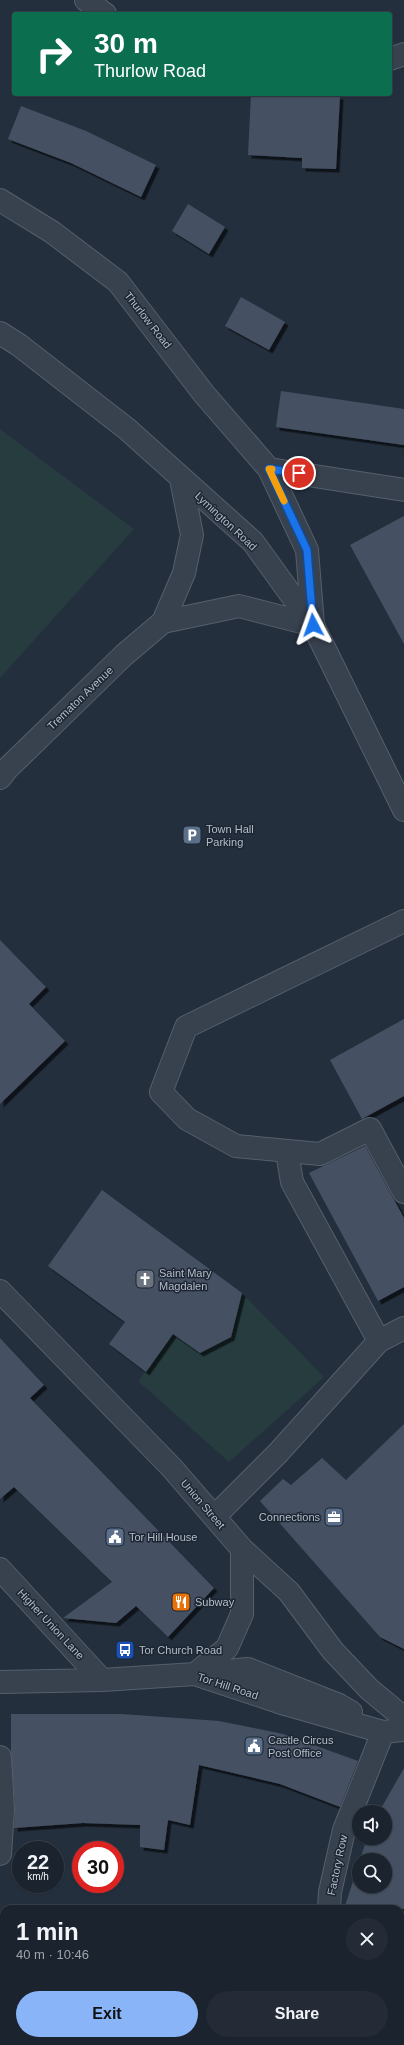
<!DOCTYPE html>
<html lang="en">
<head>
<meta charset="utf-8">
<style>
  :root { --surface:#1b232e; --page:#242b36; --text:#f1f3f6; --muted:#a0a4aa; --line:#39404a; --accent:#8ab4f8 }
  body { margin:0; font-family:Arial,sans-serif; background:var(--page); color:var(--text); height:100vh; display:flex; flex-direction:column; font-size:15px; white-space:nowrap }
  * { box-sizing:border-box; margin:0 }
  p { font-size:13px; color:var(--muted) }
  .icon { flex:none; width:22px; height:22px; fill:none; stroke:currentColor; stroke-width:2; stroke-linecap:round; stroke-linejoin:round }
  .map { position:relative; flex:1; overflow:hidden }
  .details { position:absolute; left:0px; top:1905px; width:404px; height:140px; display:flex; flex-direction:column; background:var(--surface); border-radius:12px 12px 0 0; box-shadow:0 1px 3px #0004,0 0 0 1px var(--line) }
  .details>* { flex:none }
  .guide { position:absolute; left:12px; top:12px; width:380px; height:84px; border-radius:4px; box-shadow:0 1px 3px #0004,0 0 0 1px var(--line); background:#0b6e4f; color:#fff; overflow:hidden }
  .tools { position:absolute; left:352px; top:1805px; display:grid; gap:8px }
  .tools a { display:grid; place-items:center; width:40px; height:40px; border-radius:50%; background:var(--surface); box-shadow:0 1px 3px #0004,0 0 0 1px var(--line); font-size:20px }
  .speed { position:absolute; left:12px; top:1841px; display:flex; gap:8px; font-size:20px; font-weight:700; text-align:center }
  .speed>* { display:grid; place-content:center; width:52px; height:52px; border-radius:50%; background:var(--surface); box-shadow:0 1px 3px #0004,0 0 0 1px var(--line); line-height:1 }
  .speed small { font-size:10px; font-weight:400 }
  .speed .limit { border:6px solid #d22; background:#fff; color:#111 }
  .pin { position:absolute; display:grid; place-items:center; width:34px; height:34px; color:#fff; margin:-17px; border:2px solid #fff; border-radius:50%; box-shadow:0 1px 4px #0007 }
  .me { position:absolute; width:44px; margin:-22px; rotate:356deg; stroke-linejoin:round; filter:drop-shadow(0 0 3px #0008) }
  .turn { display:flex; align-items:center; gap:14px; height:84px; padding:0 16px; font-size:18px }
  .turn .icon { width:52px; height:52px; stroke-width:2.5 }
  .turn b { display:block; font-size:28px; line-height:34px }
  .round { display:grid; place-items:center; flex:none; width:42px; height:42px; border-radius:21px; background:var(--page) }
  .summary { display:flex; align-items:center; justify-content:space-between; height:68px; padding:0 16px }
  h1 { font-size:24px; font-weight:700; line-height:30px }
  .primary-button { display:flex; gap:8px; margin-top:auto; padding:8px 16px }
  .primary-button a { flex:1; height:46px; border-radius:24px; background:var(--accent); color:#111; font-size:16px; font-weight:700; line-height:46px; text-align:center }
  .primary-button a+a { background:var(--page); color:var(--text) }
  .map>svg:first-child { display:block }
  .green { fill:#263c3f }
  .building { fill:#455162; filter:url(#shadow) }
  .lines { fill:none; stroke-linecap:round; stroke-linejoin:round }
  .minor-casing { stroke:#565f6c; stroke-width:24 }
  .minor { stroke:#38414e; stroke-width:22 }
  .route-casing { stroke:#114b97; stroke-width:10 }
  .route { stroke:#1a73e8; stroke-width:7 }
  .slow { stroke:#f59e0b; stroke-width:7 }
  .labels { text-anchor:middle; stroke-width:3; stroke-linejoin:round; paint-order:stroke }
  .street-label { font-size:11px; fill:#b4bcc9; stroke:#1d2633 }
  .poi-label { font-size:11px; fill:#b4bcc9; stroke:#1d2633; text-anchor:start }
</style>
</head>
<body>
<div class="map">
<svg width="404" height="2045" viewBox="0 0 404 2045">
  <defs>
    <filter id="shadow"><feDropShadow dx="3.5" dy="3.5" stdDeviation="0" flood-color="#0009"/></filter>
  </defs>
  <rect width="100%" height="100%" fill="#242f3e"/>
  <path class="green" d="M0,429L134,529L0,678Z
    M242,1293L324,1377L229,1462L138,1381L173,1334L200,1353L231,1337Z"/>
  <path class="building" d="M251,94L340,96L336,169L302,168V158L248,155Z
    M21,106L86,131L156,165L141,197L71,163L8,139Z
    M188,204L225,227L209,254L172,231Z
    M241,297L285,322L269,350L225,326Z
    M281,391L404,409V445L276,427Z
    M404,516V644L350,545Z
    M0,940L46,987L29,1004L65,1041L0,1104Z
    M404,1019V1096L362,1119L330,1060Z
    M365,1146L404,1218V1287L378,1301L309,1173Z
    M102,1190L242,1293L231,1337L200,1353L173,1334L146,1372L109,1344L125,1322L48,1266Z
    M0,1338L44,1385L30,1398L214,1588L168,1637L136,1606L116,1623L63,1618L112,1582L14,1487L0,1499Z
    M404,1424V1649L380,1637L260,1501L283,1479L291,1485L322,1458L346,1480Z
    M11,1714H121L219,1721L283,1734L358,1761L340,1807L280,1784L199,1765L190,1825L168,1820L164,1850L140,1847V1825L83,1823L14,1828L15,1808L11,1751Z
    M404,1768V1909H344L359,1863V1886H385V1860H360L367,1838H385V1812H379Z"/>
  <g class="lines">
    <g class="minor-casing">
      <path id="minor" d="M86,0L105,14
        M390,59L404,54
        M0,200L52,232L118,282L204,394L269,469L307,550L313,625
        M0,333L19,345L127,429L253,542L313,625L404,810
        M269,469L404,490
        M163,622L239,606L313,625
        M0,778L7,769L124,655L163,622L184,573L192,535L181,479
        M404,921L186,1027L161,1092L187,1119L236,1146L320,1154L370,1129L404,1192
        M287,1152L292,1182L379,1341L404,1328
        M0,1291L172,1468L242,1549L289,1592L333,1651L369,1689L404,1718
        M215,1516L278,1453L379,1341
        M0,1569L102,1680
        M204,1673L248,1669L339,1705L351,1712
        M195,1674L227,1648L242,1614V1549
        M0,1682L102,1680L195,1674L285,1704L383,1732L404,1730
        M0,1757L3,1809L0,1854
        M329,1909L330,1892L344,1830L383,1732
        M68,2041L71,2045
        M399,2041L402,2045
        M322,2045V2041"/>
    </g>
    <use href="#minor" class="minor"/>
  </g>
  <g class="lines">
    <g class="route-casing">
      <path id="route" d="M299,473L269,469L307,550L313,625"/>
    </g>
    <use href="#route" class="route"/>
    <path class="slow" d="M272,469H269L284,501"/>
  </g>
  <defs>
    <g id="parking-square" transform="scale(1)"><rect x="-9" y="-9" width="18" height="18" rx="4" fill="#5c6f8a" stroke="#1d2633"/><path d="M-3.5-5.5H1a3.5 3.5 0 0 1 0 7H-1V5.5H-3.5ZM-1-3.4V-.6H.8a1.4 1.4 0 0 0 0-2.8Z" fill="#fff"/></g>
    <g id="church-square" transform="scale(1)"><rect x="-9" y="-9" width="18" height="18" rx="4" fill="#6b7280" stroke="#1d2633"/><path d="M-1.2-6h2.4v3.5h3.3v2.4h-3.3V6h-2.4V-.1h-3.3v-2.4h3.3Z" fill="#fff"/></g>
    <g id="office-square" transform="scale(1)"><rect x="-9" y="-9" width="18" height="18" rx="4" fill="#5c6f8a" stroke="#1d2633"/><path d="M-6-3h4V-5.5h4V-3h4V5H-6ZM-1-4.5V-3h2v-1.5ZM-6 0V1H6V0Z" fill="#fff"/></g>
    <g id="civic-square" transform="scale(1)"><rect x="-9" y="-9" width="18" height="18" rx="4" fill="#5c6f8a" stroke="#1d2633"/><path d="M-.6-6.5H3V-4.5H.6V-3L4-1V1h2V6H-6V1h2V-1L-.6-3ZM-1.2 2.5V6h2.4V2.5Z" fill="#fff"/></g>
    <g id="restaurant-square" transform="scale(1)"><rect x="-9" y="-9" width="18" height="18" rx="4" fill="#e8710a" stroke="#1d2633"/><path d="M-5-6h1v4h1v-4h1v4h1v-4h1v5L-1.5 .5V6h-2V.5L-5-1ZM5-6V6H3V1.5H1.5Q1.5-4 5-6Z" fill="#fff"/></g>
    <g id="bus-square" transform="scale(1)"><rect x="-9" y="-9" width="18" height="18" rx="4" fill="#1a4fb4" stroke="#1d2633"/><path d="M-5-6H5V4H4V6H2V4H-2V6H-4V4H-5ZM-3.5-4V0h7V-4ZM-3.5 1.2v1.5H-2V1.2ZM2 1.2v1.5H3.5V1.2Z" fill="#fff"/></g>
  </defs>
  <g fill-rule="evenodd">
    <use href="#parking-square" x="192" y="835"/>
    <use href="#church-square" x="145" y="1279"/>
    <use href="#office-square" x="334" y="1517"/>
    <use href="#civic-square" x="115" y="1537"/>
    <use href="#restaurant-square" x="181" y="1602"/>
    <use href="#bus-square" x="125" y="1650"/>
    <use href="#civic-square" x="254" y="1746"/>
  </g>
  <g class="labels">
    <g class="street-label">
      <text transform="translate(148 320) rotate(52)" y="4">Thurlow Road</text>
      <text transform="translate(226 521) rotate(43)" y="4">Lymington Road</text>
      <text transform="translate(80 698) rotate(-44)" y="4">Trematon Avenue</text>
      <text transform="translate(203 1504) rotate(49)" y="4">Union Street</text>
      <text transform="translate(51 1624) rotate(47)" y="4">Higher Union Lane</text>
      <text transform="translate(228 1686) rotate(18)" y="4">Tor Hill Road</text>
      <text transform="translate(337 1865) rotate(-78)" y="4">Factory Row</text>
    </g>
    <g class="poi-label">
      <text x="206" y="833">Town Hall<tspan x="206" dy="13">Parking</tspan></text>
      <text x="159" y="1277">Saint Mary<tspan x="159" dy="13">Magdalen</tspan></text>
      <text x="320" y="1521" text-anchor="end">Connections</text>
      <text x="129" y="1541">Tor Hill House</text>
      <text x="195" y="1606">Subway</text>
      <text x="139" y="1654">Tor Church Road</text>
      <text x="268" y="1744">Castle Circus<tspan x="268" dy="13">Post Office</tspan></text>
    </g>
  </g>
</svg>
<div class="tools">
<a><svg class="icon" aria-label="sound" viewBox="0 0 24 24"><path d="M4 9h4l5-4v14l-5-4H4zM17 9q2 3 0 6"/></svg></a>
<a><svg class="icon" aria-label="search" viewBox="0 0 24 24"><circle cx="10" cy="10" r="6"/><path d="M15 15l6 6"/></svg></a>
</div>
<div class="speed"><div>22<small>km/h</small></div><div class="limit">30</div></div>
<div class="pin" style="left:299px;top:473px;background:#d93025"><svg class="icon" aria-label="arrive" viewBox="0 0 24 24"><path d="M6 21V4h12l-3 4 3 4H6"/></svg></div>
<svg class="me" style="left:313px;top:625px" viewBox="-20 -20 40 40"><path d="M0-17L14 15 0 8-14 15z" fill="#1a73e8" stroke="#fff" stroke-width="4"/></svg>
<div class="guide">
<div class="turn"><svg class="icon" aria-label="right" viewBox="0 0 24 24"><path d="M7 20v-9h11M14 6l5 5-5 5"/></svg><div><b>30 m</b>Thurlow Road</div></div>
</div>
<section class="details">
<div class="summary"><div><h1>1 min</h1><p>40 m · 10:46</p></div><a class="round"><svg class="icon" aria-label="close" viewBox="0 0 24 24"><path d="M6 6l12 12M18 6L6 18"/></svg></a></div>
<div class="primary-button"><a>Exit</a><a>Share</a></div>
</section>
</div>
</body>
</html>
